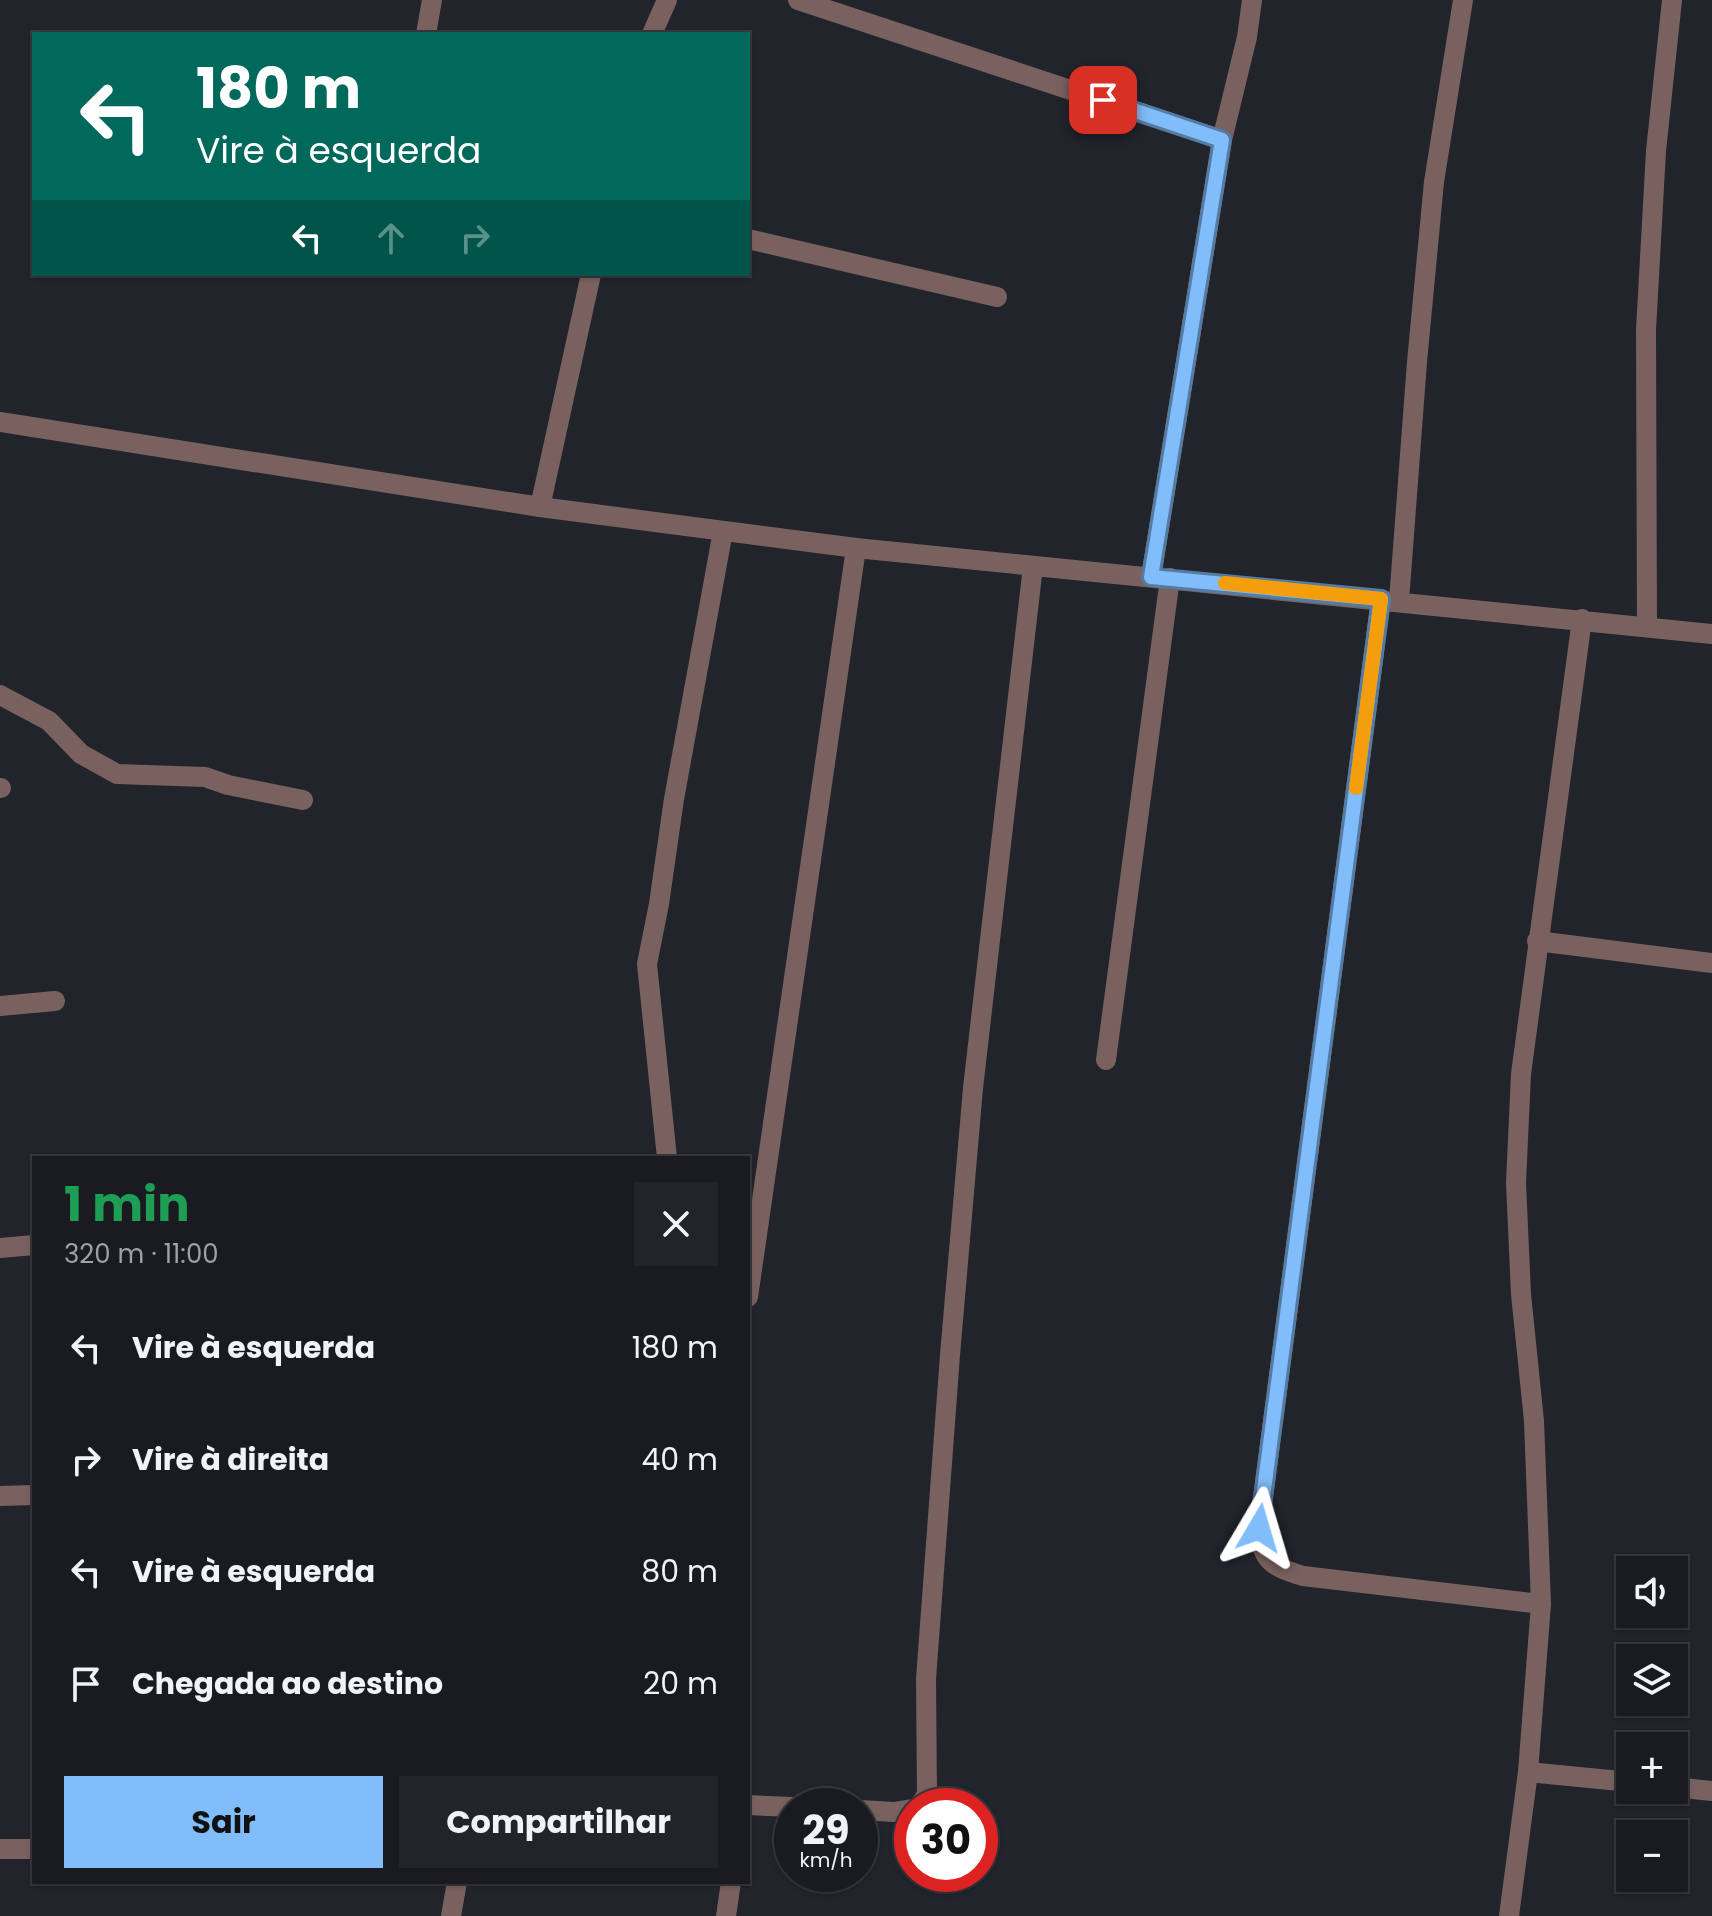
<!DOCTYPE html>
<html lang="pt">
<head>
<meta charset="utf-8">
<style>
  :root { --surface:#1a1b21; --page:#23242a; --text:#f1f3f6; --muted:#9fa1a5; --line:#38393f; --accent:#81bdfa }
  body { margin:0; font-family:Poppins,sans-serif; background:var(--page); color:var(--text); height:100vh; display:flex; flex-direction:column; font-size:30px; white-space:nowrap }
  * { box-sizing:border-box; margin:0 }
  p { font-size:26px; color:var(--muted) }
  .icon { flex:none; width:44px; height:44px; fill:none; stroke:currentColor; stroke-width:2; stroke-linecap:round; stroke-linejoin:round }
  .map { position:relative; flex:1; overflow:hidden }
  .panel { position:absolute; left:32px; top:1156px; width:718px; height:728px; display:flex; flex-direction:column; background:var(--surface); border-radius:0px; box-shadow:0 2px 6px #0004,0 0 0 2px var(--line) }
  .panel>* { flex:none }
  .banner { position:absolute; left:32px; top:32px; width:718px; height:244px; border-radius:0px; box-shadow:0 2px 6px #0004,0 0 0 2px var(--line); background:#00695c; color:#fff; overflow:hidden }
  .controls { position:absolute; left:1616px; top:1556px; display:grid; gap:16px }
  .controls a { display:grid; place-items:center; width:72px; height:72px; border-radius:0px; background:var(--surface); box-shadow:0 2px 6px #0004,0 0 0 2px var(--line); font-size:40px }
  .speed { position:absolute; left:774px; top:1788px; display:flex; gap:16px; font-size:40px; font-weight:700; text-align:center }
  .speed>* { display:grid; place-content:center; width:104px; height:104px; border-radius:50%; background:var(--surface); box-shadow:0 2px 6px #0004,0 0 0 2px var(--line); line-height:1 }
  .speed small { font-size:20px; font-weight:400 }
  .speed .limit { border:12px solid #d22; background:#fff; color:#111 }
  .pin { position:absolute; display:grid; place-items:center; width:68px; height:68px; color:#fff; margin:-34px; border-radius:16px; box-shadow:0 4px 12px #0006 }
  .me { position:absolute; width:88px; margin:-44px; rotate:7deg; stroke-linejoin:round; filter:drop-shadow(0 0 6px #0008) }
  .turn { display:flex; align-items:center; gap:28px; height:168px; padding:0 32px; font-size:36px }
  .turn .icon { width:104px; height:104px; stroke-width:2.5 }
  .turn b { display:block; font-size:56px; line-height:68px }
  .lanes { display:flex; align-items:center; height:76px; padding:0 32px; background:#0003; justify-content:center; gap:40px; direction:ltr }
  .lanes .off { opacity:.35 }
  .round { display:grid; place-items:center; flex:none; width:84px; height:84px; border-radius:0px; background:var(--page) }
  .head { display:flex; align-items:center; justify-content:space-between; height:136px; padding:0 32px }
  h1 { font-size:48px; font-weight:700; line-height:60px; color:#1e9e55 }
  .primary-button { display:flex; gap:16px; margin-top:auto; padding:16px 32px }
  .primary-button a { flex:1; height:92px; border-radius:0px; background:var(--accent); color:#111; font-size:32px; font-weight:700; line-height:92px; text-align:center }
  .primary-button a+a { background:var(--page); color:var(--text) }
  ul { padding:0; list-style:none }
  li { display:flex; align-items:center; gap:24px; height:112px; padding:0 32px }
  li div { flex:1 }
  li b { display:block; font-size:30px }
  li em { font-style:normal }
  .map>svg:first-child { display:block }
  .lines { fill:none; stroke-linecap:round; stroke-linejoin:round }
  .minor { stroke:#79615f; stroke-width:20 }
  .route-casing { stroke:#547ba2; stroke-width:20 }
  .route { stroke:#81bdfa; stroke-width:14 }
  .slow { stroke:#f59e0b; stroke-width:14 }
</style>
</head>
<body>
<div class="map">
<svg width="1712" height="1916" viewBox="0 0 1712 1916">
  <rect width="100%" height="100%" fill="#22242c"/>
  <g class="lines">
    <path class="minor" d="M798,0L1222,140
      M426,34L432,0
      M652,34L667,0
      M748,239L997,297
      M0,422L540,507L856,548L1712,634
      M540,507L591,274
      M1151,577L1222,140L1247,37L1252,0
      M1381,599L1259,1528C1261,1561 1273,1567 1303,1576L1541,1604
      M1399,601L1417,362L1434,182L1463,0
      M1647,627L1646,330L1656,151L1672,0
      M0,695L49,721L81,754L117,774L205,777L228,785L303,800
      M0,788H1
      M1537,941L1712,963
      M0,1006L55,1001
      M1106,1060L1170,578
      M667,1158L647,964L659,904L674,799L723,531
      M0,1248L34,1245
      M748,1297L856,548
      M0,1496L34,1495
      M1528,1772L1630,1782
      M1674,1787L1712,1791
      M748,1805L792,1807
      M919,1806L927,1795L926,1679L950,1355L973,1088L1033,566
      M860,1810L894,1812L912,1809
      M0,1849H34
      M451,1916L457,1882
      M726,1916L731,1882
      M1509,1916L1528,1772L1541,1604L1534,1421L1521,1294L1516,1183L1521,1074L1582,619"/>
  </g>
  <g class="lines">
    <g class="route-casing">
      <path id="route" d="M1103,100L1222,140L1151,577L1381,599L1259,1528"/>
    </g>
    <use href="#route" class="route"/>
    <path class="slow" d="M1225,583L1381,599L1356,788"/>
  </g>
</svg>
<div class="controls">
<a><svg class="icon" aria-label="sound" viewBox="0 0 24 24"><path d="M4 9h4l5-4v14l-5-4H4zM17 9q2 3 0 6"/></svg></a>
<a><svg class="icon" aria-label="layers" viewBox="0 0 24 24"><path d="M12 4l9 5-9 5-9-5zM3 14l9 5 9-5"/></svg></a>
<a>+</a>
<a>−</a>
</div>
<div class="speed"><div>29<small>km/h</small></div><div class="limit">30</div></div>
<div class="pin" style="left:1103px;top:100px;background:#d93025"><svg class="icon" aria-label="arrive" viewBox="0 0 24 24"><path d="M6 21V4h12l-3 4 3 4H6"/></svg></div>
<svg class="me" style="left:1259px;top:1528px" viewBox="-20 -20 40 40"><path d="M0-17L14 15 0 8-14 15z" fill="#81bdfa" stroke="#fff" stroke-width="4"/></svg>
<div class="banner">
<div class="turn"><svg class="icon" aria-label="left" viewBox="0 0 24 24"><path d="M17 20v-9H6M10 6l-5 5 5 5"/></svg><div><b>180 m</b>Vire à esquerda</div></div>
<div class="lanes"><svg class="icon" aria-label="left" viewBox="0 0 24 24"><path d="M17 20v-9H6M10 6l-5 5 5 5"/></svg><svg class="icon off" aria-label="ahead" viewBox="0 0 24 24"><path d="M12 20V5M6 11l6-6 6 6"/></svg><svg class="icon off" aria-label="right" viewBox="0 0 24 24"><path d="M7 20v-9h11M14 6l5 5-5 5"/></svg></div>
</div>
<section class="panel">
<div class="head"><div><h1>1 min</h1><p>320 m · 11:00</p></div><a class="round"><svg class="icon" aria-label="close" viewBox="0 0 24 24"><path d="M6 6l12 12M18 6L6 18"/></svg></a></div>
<ul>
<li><svg class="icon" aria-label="left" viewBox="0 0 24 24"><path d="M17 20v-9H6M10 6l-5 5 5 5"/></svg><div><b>Vire à esquerda</b></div><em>180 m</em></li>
<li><svg class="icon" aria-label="right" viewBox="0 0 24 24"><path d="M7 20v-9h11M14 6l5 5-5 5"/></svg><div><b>Vire à direita</b></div><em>40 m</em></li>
<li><svg class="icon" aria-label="left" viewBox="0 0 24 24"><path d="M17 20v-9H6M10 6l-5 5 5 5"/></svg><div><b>Vire à esquerda</b></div><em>80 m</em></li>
<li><svg class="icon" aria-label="arrive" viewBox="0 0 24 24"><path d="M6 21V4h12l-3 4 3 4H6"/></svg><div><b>Chegada ao destino</b></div><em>20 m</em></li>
</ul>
<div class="primary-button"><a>Sair</a><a>Compartilhar</a></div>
</section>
</div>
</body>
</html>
